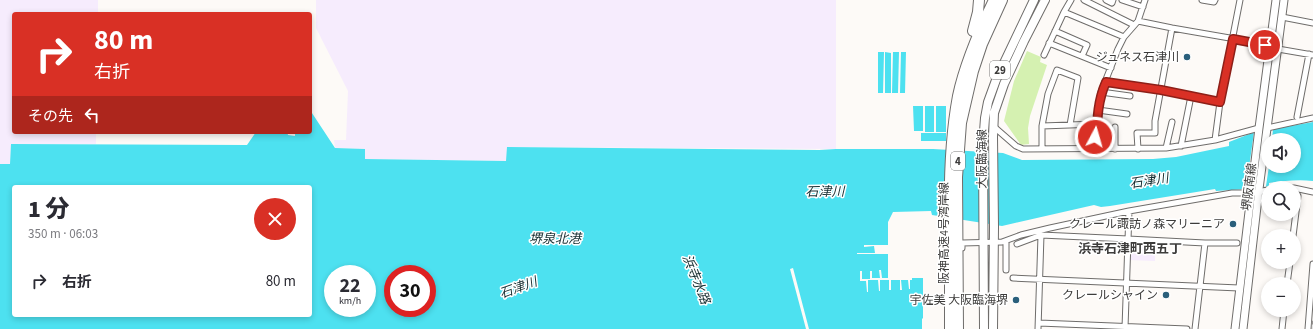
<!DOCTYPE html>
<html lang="ja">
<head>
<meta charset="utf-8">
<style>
  :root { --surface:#fff; --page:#f7f7f7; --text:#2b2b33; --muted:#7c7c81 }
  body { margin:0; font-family:"Source Sans 3","Noto Sans JP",sans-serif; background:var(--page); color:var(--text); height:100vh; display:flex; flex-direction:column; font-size:15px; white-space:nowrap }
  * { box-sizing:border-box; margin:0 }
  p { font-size:13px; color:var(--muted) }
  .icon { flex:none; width:22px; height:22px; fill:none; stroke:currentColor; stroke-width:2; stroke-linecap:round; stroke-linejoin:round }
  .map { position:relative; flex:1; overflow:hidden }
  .drawer { position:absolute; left:12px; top:185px; width:300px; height:132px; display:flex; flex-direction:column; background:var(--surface); border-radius:4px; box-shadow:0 2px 6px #0003 }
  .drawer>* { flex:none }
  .guide { position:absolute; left:12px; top:12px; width:300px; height:122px; border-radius:4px; box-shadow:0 2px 6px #0003; background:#d93025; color:#fff; overflow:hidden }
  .tools { position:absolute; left:1261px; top:133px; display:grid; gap:8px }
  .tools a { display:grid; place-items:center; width:40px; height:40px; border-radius:50%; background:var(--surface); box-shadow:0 2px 6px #0003; font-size:20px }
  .speed { position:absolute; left:324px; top:265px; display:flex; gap:8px; font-size:20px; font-weight:700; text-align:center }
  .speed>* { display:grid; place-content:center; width:52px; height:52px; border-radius:50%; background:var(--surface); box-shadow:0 2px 6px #0003; line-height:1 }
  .speed small { font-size:10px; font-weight:400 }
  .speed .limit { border:6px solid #d22; background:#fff; color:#111 }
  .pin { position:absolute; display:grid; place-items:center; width:34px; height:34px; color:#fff; margin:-17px; border:2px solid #fff; border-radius:50%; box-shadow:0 1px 4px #0007 }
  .me { position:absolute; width:44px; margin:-22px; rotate:6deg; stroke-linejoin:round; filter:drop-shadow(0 0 3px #0008) }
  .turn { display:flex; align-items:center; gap:14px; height:84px; padding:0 16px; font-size:18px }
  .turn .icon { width:52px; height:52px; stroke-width:2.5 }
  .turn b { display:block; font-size:28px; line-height:34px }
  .then { display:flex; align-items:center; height:38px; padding:0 16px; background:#0003; gap:8px; font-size:15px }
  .round { display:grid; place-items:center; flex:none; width:42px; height:42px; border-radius:21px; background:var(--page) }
  .head { display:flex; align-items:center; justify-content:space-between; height:68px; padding:0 16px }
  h1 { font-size:24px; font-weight:800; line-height:30px }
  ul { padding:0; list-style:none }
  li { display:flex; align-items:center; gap:12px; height:56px; padding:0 16px }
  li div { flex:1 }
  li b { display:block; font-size:15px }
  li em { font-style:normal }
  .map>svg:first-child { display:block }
  .industrial { fill:#f6ecfd }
  .green { fill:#d5f1b1 }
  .water { fill:#4de1f0; fill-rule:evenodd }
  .pier { fill:#fdfaf7 }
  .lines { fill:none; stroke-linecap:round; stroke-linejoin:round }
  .minor-casing { stroke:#6f6d6b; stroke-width:7 }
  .secondary-casing { stroke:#6f6d6b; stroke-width:9 }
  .primary-casing { stroke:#6f6d6b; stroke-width:10 }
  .motorway-casing { stroke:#6f6d6b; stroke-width:12 }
  .minor { stroke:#fff; stroke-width:5 }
  .secondary { stroke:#fff; stroke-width:7 }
  .primary { stroke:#fff; stroke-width:8 }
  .motorway { stroke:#fff; stroke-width:10 }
  .rail-casing { stroke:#969492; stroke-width:3 }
  .rail { stroke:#fff; stroke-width:1.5; stroke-dasharray:4.5; stroke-linecap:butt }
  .route-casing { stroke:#8d1f18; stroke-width:10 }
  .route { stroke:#d93025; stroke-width:7 }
  .poi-dot { fill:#2a5f7b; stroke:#fff; stroke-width:1.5 }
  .labels { text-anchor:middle; stroke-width:3; stroke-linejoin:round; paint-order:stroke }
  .shield { fill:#fff; stroke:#777676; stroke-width:1 }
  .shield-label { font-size:11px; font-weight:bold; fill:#3d3c3b }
  .poi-label { font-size:12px; fill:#3d3c3b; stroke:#fff; text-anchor:end }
  .street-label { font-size:12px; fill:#3d3c3b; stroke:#fff }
  .water-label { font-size:13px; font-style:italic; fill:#162e31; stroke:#fff }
  .neighbourhood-label { font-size:13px; font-weight:bold; fill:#3d3c3b; stroke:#fff }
</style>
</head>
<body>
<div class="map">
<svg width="1313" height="329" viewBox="0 0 1313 329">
  <rect width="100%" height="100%" fill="#fdfaf7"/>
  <path class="industrial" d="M0,0H98V14H14V132H96V144H11L10,164H0Z
    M316,0H836V149L507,147V161L364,159V149L335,148L334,140H346L348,91L316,28Z
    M1132,241L1155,242V261L1129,260L1130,242Z"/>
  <path class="green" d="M1027,51L1041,57L1040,62L1047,65L1030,116L1028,128L1029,144L1021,145L1004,121L1014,81Z"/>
  <path class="water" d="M878,52H884L883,93H878Z
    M885,52L891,53V93H885Z
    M893,52H899L898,93H892Z
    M901,52H906L905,93H900Z
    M913,106H923V131H914Z
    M925,106H934V132H925Z
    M936,106H946V132H936Z
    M310,110L335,148L365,149V159L506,161L507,147L819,150L836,149H933L1003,153L1022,160L1153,159L1176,157L1229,146V142L1252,133L1313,122V181C1298,179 1284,181 1269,183V186L1267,187L1266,186L1247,189L1216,191L1215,189L1110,206L1101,207L1094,205L1002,226L932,215L931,211L893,212L888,222V278H923V318L922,319V329H0V164H10L11,144L247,145L256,132H287L288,135L295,136V132H310ZM1268,140H1294V166H1268ZM14,187H310V315H14ZM333,274H367V308H333ZM393,274H427V308H393Z
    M921,133H946V141H921Z"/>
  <path class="pier" d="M1273,129L1272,140H1268L1269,166L1266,186L1246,189L1254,132Z
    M864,245H888V254H857V253H875L874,246L864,247Z
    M793,268L809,329H806L790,269Z
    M879,270H881L882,278H912V280H910V289H909L908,280H901L902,290H900V280H891V290H889V280H880V291H879L878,280H868V292H867L866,281H860V271H862V279H870V271H872V278H880Z"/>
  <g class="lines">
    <g class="minor-casing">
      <path id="minor" d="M1084,0L1134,25
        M1106,0L1112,3L1113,0
        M1122,0L1143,7
        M1202,0L1214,2L1215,0
        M1064,12L1124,37
        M1282,17L1313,23
        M1138,21L1172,28L1270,45
        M1055,31L1087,45L1082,56
        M1049,43L1111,68
        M1278,49L1313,55
        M1044,55L1064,12L1071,0
        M1106,82L1161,90L1220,102
        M1101,92L1130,96
        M1098,110L1127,114
        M1297,117L1309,54
        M993,126L1016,146L1023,149L1166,148L1215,140L1259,128
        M1042,126L1097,124
        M1115,127V149
        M1267,128L1313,118
        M1095,140V137H1097L1098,110L1101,92L1118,49L1124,37L1138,21L1145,0
        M1215,140L1220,102L1240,0
        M1181,146L1191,96
        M1166,148L1172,122
        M1042,149V126L1048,94L1057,70L1078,78L1070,125
        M1138,149L1137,133H1155V121L1172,28
        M1276,188H1294
        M1294,188L1313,192
        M1293,236L1298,196
        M1006,241V270
        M1017,244L1041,235L1128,239L1205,243H1237
        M962,248V243L1002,242L1021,235L1050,228L1129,211L1232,193H1251L1268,190
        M1013,278L1239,288
        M1287,284L1290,262
        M1039,323L1187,329
        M1125,328L1129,211
        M1038,329L1041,235
        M1195,329L1205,243
        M1282,329L1284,310
        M1308,329L1313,264"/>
    </g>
    <g class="secondary-casing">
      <path id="secondary" d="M1235,329L1259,128L1276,0
        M1243,329L1259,189L1284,0"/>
    </g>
    <g class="primary-casing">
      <path id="primary" d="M984,329L983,145L985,118L988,102L996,80L1034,0
        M993,329L994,227L993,137L994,113L1004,84L1024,41L1045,0"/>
    </g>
    <g class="motorway-casing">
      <path id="motorway" d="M973,31L978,12L979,0
        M950,329C950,295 950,260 950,226C949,183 950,139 958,96C965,63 979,31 994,0
        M958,329L957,177L961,123L973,71L982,44L1002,0"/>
    </g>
    <use href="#minor" class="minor"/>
    <use href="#secondary" class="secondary"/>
    <use href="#primary" class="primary"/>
    <use href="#motorway" class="motorway"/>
    <g class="rail-casing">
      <path id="rail" d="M1313,329V322"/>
    </g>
    <use href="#rail" class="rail"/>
  </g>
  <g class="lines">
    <g class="route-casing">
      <path id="route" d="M1095,137H1097C1097,118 1098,100 1106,82L1161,90L1220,102L1233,39L1265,45"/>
    </g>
    <use href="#route" class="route"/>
  </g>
  <g class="poi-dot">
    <circle cx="1187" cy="57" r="4"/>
    <circle cx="1233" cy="224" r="4"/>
    <circle cx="1166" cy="295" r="4"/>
    <circle cx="1016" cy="300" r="4"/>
  </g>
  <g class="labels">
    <g class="shield">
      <rect x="990" y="61" width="20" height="18" rx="3"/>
      <rect x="951" y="152" width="14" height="18" rx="3"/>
    </g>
    <g class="shield-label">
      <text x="1000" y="74">29</text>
      <text x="958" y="165">4</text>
    </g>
    <g class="poi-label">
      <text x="1179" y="61">ジュネス石津川</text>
      <text x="1225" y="228">クレール諏訪ノ森マリーニア</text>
      <text x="1158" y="299">クレールシャイン</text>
      <text x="1008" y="304">宇佐美 大阪臨海堺</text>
    </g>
    <g class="street-label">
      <text transform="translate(982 159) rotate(-90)" y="4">大阪臨海線</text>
      <text transform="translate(1249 187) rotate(-83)" y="4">堺阪南線</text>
      <text transform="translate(944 233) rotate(-90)" y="4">阪神高速4号湾岸線</text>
    </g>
    <g class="water-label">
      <text transform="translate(1149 180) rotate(-9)" y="5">石津川</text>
      <text transform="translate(825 191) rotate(-1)" y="5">石津川</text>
      <text x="555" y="243">堺泉北港</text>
      <text transform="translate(697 279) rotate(68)" y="5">浜寺水路</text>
      <text transform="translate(518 287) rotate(-20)" y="5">石津川</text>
    </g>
    <g class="neighbourhood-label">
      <text x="1130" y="253">浜寺石津町西五丁</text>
    </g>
  </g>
</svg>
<div class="tools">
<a><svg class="icon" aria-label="sound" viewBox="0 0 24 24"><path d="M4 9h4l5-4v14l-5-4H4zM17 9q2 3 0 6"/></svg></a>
<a><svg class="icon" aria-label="search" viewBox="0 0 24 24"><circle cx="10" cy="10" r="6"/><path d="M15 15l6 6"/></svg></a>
<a>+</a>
<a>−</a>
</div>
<div class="speed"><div>22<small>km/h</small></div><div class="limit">30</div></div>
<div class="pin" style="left:1265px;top:45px;background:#d93025"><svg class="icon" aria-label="arrive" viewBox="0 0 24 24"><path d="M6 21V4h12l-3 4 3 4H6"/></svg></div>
<svg class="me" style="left:1095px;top:137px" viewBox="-20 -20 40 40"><circle r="17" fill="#d93025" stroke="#fff" stroke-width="3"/><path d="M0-11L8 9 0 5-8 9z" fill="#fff"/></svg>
<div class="guide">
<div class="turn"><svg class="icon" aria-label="right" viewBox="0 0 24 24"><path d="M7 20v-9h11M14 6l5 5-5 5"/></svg><div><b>80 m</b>右折</div></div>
<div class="then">その先<svg class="icon" aria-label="left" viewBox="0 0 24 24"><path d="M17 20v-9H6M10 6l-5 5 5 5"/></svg></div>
</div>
<section class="drawer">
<div class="head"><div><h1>1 分</h1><p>350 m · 06:03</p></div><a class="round" style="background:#d93025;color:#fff"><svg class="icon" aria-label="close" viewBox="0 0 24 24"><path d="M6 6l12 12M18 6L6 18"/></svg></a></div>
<ul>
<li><svg class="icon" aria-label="right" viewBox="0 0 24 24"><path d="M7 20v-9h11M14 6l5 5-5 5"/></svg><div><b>右折</b></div><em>80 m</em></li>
</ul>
</section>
</div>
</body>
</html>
